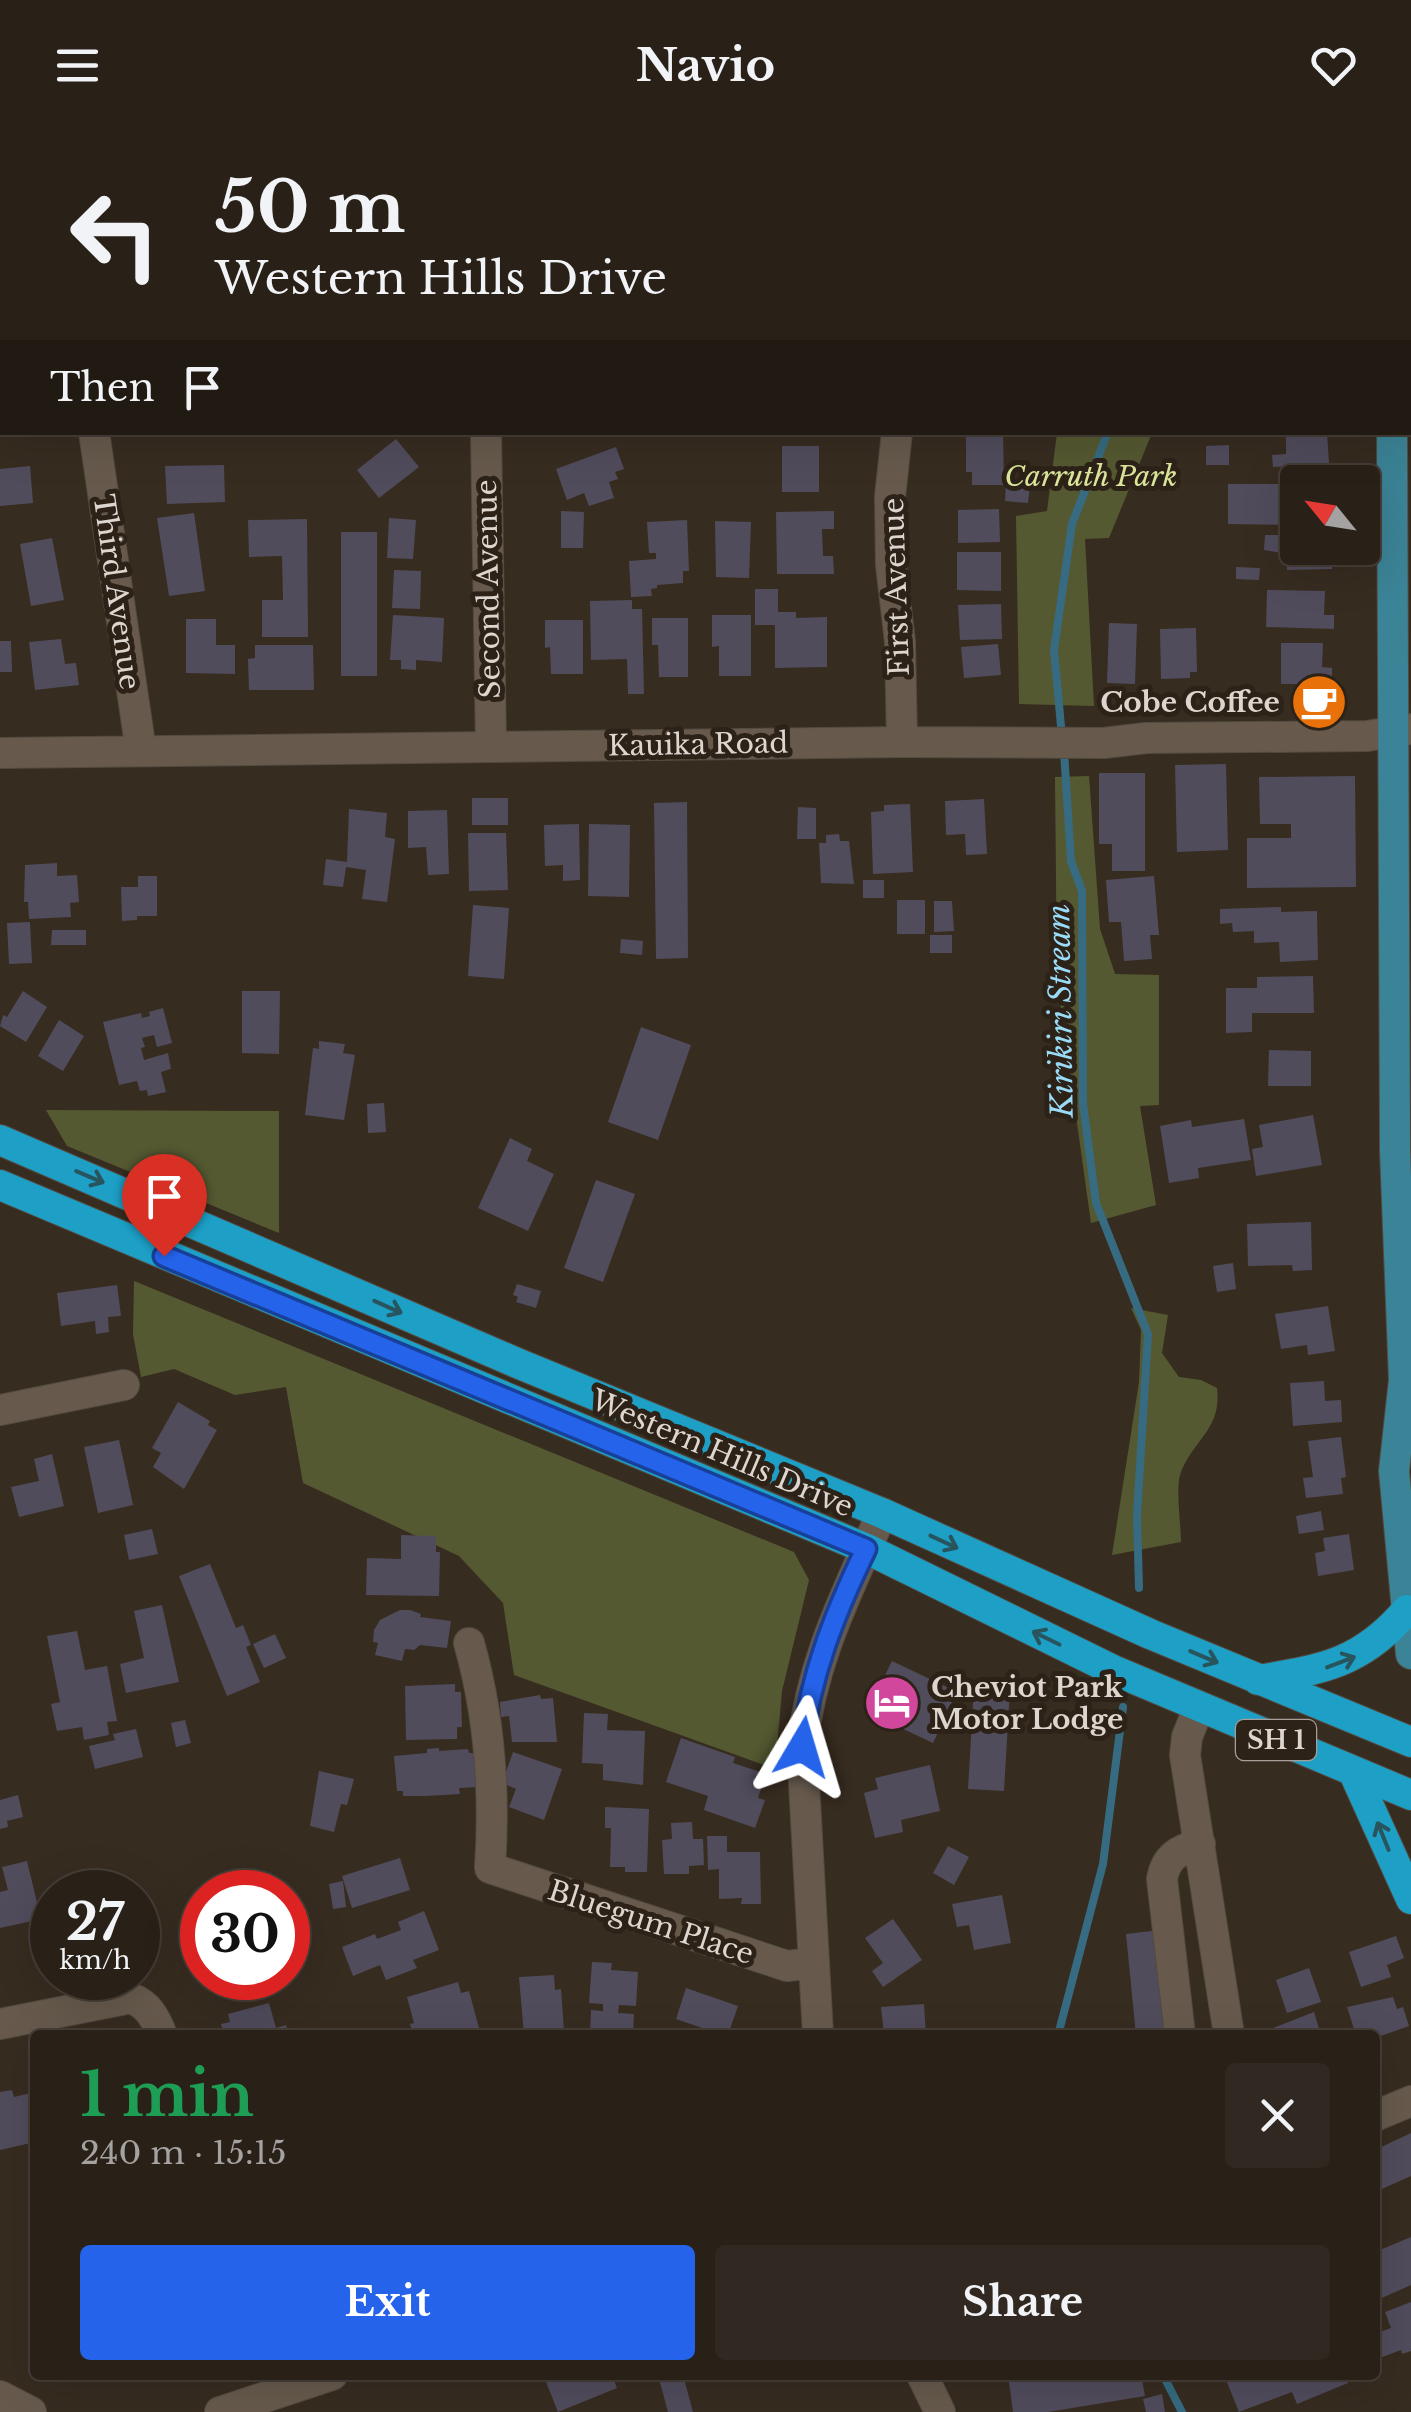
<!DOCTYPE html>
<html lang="en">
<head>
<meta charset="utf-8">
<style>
  :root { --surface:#292118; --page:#312921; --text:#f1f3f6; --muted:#a5a3a2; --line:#453e37; --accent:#2563eb }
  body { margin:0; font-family:"Libre Baskerville",serif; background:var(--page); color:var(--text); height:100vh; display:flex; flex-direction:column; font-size:38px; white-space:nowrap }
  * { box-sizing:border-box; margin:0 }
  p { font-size:32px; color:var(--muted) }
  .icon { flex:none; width:55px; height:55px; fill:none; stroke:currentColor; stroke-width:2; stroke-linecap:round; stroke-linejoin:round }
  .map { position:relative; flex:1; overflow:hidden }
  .side { position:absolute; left:30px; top:1900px; width:1350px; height:350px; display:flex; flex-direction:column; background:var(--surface); border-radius:10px; box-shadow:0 10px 40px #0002,0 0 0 2px var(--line) }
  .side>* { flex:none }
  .banner { position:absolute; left:0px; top:0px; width:1412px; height:305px; box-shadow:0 10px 40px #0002,0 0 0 2px var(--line); background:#292118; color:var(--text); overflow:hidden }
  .needle { width:65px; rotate:300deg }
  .controls { position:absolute; left:1280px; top:335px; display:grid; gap:20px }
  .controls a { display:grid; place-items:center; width:100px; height:100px; border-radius:10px; background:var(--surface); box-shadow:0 10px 40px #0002,0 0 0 2px var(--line); font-size:50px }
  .speed { position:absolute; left:30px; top:1740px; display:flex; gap:20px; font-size:50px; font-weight:700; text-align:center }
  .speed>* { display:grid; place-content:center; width:130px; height:130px; border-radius:50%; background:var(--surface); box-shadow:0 10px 40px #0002,0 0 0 2px var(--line); line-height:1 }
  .speed small { font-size:25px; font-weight:400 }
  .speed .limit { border:15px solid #d22; background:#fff; color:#111 }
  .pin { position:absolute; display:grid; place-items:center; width:85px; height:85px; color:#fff; margin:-102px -42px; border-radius:50% 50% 50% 0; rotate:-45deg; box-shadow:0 0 10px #0007 }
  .pin .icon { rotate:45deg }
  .me { position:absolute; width:110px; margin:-55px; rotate:7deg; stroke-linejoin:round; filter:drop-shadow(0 0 8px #0008) }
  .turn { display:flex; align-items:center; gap:35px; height:210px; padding:0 50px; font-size:45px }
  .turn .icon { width:130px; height:130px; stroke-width:2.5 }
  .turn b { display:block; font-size:70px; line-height:85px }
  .then { display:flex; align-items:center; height:95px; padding:0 50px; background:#0003; gap:20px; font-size:38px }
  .round { display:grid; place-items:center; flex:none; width:105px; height:105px; border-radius:10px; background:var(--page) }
  .headline { display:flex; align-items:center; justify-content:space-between; height:170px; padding:0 50px }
  h1 { font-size:60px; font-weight:800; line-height:75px; color:#1e9e55 }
  .primary-button { display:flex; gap:20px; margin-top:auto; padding:20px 50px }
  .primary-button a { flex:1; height:115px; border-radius:10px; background:var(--accent); color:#fff; font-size:40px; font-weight:800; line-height:115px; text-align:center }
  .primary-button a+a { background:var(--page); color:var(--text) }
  header { display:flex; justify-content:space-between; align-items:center; height:130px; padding:0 50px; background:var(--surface); font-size:45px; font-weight:800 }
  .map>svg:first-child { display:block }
  .green { fill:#555931 }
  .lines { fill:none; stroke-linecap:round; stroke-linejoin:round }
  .stream { stroke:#366b81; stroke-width:8 }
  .building { fill:#514c5c }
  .minor-casing { stroke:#534a40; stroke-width:32 }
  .major-casing { stroke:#534a40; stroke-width:32 }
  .highway-casing { stroke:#534a40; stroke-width:32 }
  .minor { stroke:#675a4d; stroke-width:30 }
  .major { stroke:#3b8396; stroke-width:30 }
  .highway { stroke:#1d9fc6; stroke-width:30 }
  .oneway { stroke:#27545d }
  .route-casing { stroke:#184099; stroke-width:25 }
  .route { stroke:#2563eb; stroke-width:18 }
  .labels { text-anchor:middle; stroke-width:10; stroke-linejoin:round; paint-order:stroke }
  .shield { fill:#2d2217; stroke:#a8a098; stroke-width:2.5 }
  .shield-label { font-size:25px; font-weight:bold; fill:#ddd6cf }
  .park-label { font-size:28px; font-style:italic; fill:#dbe59b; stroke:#2d2217 }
  .street-label { font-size:28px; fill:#ddd6cf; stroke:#2d2217 }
  .poi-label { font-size:28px; font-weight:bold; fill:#ddd6cf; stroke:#2d2217; text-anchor:end }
  .water-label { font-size:30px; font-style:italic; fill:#9adbf7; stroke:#2d2217 }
</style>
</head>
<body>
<header><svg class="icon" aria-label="menu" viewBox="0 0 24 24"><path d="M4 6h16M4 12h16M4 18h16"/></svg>Navio<svg class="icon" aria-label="heart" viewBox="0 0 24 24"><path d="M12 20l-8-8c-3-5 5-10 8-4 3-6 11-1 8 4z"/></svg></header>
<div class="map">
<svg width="1411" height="2282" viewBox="0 0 1411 2282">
  <rect width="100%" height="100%" fill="#372c20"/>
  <path class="green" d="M1057,303H1152L1109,408L1085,409L1094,576L1019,574L1016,386L1047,381Z
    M1089,646L1100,799L1115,844L1159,845V975L1140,976L1156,1075L1091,1093L1057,850L1055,647Z
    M46,980L279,981V1103L67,1016Z
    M134,1151L794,1422L809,1450L782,1561L775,1639L514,1545L503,1473L459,1426L303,1353L286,1257L235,1265L174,1239L141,1247L133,1204Z
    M1131,1178L1168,1185L1162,1223L1179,1247L1201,1250L1217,1258C1222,1299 1194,1309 1181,1342C1175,1356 1181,1395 1181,1412L1112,1425L1139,1252L1141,1200Z"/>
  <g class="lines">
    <path class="stream" d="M1088,0L1090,2
      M1062,607L1054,520L1072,394L1108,302
      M1064,621L1071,731L1082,761L1083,974L1096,1073L1148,1204L1137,1385L1139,1458
      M1058,1905L1103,1734L1123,1577
      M1163,2245L1182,2282"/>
  </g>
  <path class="building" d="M966,302H1003L1004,355H972V342H966Z
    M1286,302H1327L1329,334L1273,337L1272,325L1286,324Z
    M396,309L419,337L379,368L357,340Z
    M1229,315V335H1206V316Z
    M782,316H819V362H782Z
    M616,317L624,339L615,342L618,349L609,352L614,368L589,376L584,363L567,370L556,339Z
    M224,335L225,372L167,374L165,336Z
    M30,336L33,373L0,376V339Z
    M1006,354L1030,356L1028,373L1005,371Z
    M1228,354H1298V395L1228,394Z
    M999,379L1000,412L958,413V380Z
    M561,381L584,382L583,418H561Z
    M834,381V399H822L823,426H833L834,444H777L776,382Z
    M194,383L205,461L169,466L157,388Z
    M389,388L416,390L413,429L387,428Z
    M307,389L308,507H262V470H283L282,426L249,427L248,390Z
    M687,390L689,441H683V453L657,455V458L651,459L652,466L631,467L629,431L656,429V423H649L647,392Z
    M715,391L751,392L749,448L716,447Z
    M1283,399H1298V418H1332V439L1287,440V424L1264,420L1265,405H1283Z
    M341,402H377V546H341Z
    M52,408L64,470L31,476L20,414Z
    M957,422H1001V461L957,460Z
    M1236,437L1260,438L1259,450L1236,449Z
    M394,440L421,441L420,479L392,478Z
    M755,459H778V482H796V488L827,487V537L775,538V495H755Z
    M1267,460L1325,461L1324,485H1334V499L1266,497Z
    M632,470V479H642L644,564H628L627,529L591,530L590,471Z
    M1001,474L1002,509L960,510L958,475Z
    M393,485L444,488L442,532L416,530V540L401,539V530H390Z
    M712,485H751V546H719V516L712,517Z
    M652,488H688V547H659L658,515H652Z
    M186,489H216V515H235V544L186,543Z
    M545,490H583V544H551L550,517L545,518Z
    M1109,493L1137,494L1135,554L1107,553Z
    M1196,498L1197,542H1190V548L1161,549L1160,499Z
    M61,509L65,534L76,533L79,555L35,560L29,512Z
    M0,511H11L12,542H0Z
    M1281,513H1323L1322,537L1332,538V554H1281Z
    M998,514L1001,545L964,548L961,517Z
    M255,515H313L314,560H249L248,529L255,528Z
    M1226,634L1228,720L1177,722L1175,635Z
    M1099,643H1145V741H1112V714H1099Z
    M1355,646L1356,757L1247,758V708H1291V694H1260L1259,647Z
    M472,668H508V695H472Z
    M984,669L987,724L966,725L965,704L946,705L945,671Z
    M687,672L688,828L656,829L654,673Z
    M910,674L913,742L873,744L871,682L884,681V675Z
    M798,677L816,678V709H797Z
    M349,679L387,683L385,707L395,709L387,772L362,769L366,740L346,737L343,757L323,755L326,729L347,732Z
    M447,680L449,744L428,745L426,717L408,718V681Z
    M579,694L580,750L563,751V735L545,736L544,695Z
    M589,694L630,695L629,767L588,766Z
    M468,703H506L508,760L469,761Z
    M839,704L840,711H849L854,754L821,753L819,713H826V705Z
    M57,733V746L77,745L79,772L70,773L71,787L29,789L28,772H24L25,735Z
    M138,746H157V786H137V790L122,791L121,757H138Z
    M1154,746L1159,805H1150L1152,829L1124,831L1121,792H1109L1106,750Z
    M863,750H884V768H863Z
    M897,770H925V804H897Z
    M934,771H952L954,801L934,802Z
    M473,775L509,778L504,849L468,846Z
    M1281,777V782L1317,781L1318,830L1280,832L1279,812L1254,813V801L1233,802L1232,793L1220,794V779Z
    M30,792L32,833L9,834L7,793Z
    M52,800H86V815H51Z
    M930,805H952V823H930Z
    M621,809L643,811L642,825L620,823Z
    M1313,846L1314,883H1252V902L1226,903V858H1257V847Z
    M23,861L47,877L26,912L0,896L3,885L7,887Z
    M242,861H280L279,924L242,923Z
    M163,878L172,913L157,917L154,905L142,908L145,917L141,918L144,930L168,923L171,939L161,942L166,962L148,966L147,960L140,961L137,951L119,955L103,892L141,883L142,888L150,886L149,882Z
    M59,890L84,906L63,941L38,926Z
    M641,897L691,915L658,1010L608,992Z
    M319,911L345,914L343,923L355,925L344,990L305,985L313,918L319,919Z
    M1269,920L1311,921V956H1268Z
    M384,973L386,1002L368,1003L367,974Z
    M1313,985L1322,1035L1256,1046L1252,1019L1263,1017L1259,995Z
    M1244,989L1251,1030L1198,1038L1199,1048L1169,1053L1160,996L1191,990L1192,997Z
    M510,1008L532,1019L527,1031L554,1044L528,1101L478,1078Z
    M596,1050L635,1064L603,1152L564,1138Z
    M1311,1092L1312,1140L1293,1141L1292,1135L1248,1136L1247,1094Z
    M1233,1133L1236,1159L1217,1162L1213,1136Z
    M517,1154L541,1161L536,1178L516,1172L518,1167L513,1165Z
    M117,1155L121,1186L108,1187L109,1202L96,1204L95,1191L61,1196L57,1163Z
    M1328,1176L1335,1221L1308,1225L1307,1215L1281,1219L1275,1184Z
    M1324,1251L1325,1271L1341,1270L1342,1292L1293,1296L1290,1253Z
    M178,1272L210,1291L208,1295L217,1300L184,1359L153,1337L161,1323L152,1318Z
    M1341,1307L1346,1347L1341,1348L1343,1364L1306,1368L1303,1348L1313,1347L1308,1311Z
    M119,1310L133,1375L98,1383L84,1317Z
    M52,1324L64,1376L19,1387L11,1357L39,1351L34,1329Z
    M1321,1381L1324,1400L1299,1404L1296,1386Z
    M152,1399L158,1424L129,1430L124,1405Z
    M1349,1404L1354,1440L1318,1446L1315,1423L1325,1421L1323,1408Z
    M401,1405L436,1406V1422H440L439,1466L366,1465L367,1428L401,1429Z
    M210,1434L236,1498L243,1495L251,1515L246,1517L260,1552L227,1566L179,1446Z
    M162,1475L179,1552L126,1563L120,1534L144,1528L134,1481Z
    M400,1480H410L421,1484L420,1487L451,1491L447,1518L420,1515L414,1520L405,1519L402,1531L375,1525L378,1513L373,1512L374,1500L380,1490Z
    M77,1501L85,1540L107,1536L117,1591L107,1592L109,1605L84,1610L82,1597L57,1601L51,1574L60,1572L47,1506Z
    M275,1504L286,1528L264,1538L253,1514Z
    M892,1531L957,1562L933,1613L867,1582Z
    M455,1554V1562H461L462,1597H457V1609L406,1610L405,1556Z
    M974,1556L1010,1558L1004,1661L968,1659Z
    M540,1565L541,1569L553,1568L557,1612H512L509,1586L501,1587L500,1572Z
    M584,1583L608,1584L607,1600L645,1601L643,1655L603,1650V1634L582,1633Z
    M185,1590L191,1613L176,1617L171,1593Z
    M136,1599L143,1627L95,1639L89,1616L115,1610L113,1604Z
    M681,1608L735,1627L733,1633L766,1644L758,1668L765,1670L755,1698L704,1680L708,1666L666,1652Z
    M439,1618V1621L468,1619L469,1623H479L481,1657L459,1658L460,1664L426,1666H403V1661H397L394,1626L427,1623V1619Z
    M513,1622L562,1639L544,1690L509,1677L516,1659L502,1653Z
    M930,1635L940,1681L901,1690L903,1702L875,1708L864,1663L878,1659L875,1648Z
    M319,1641L354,1649L347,1675L341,1674L334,1702L310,1696Z
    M18,1665L23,1687L7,1691L8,1697L0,1699V1670Z
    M605,1677L649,1679L647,1742H625V1737H610L611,1698H605Z
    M692,1692L693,1709H703L704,1735L689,1736V1744H664L662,1710L672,1709L671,1693Z
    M707,1706H727V1722H760L761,1774H741L742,1768L719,1769V1739L708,1740Z
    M948,1716L969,1727L954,1755L933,1743Z
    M400,1728L410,1760L352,1778L342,1746Z
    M27,1731L41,1789L0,1798V1762L8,1760L2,1737Z
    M343,1751L346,1777L333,1779L329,1754Z
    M1002,1765L1011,1813L974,1820L969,1795L957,1797L952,1774Z
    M424,1781L439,1820L413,1830L417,1838L386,1850L380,1835L353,1846L342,1817L375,1804L377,1809L401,1800L398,1792Z
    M893,1789L922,1830L883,1857L872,1841L883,1833L865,1808Z
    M147,1794L155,1832L138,1836V1796Z
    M1160,1800L1170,1905H1136L1126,1804Z
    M1396,1806L1404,1828L1387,1835L1391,1847L1361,1857L1349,1822Z
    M592,1832L612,1833L611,1840L638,1842L636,1876L619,1875L618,1883L634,1884L633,1905H590L591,1880L603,1881V1874L589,1873Z
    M1309,1838L1321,1872L1287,1883L1276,1850Z
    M554,1845L555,1860L561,1859L564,1901L548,1902V1905H524L519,1847Z
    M458,1852L461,1863L469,1861L479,1898L471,1900L473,1905H413L410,1894L414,1893L407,1867Z
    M686,1858L738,1876L728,1905H706L708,1900L676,1889Z
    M1393,1867L1397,1879L1403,1877L1409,1896L1375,1908V1905H1356L1347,1877Z
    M269,1873L276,1898L286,1895L289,1905H224L221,1894L230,1892L228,1884Z
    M924,1874L926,1905H884L881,1877Z
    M1314,1882L1321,1905H1269L1268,1900Z
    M12,1960L14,1967L35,1962V2012L0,2020V1962Z
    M1411,2003V2046L1375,2062V2020Z
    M1411,2107V2155L1375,2171V2122Z
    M1411,2172V2221L1402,2224L1401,2220L1377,2229L1375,2204L1391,2198L1385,2182Z
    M548,2245H612L617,2258L558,2282L544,2247Z
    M658,2245H683L693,2282H668Z
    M1008,2245H1141L1145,2266L1048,2282H1013Z
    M1224,2245H1345L1348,2253L1297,2274L1292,2262L1239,2282Z
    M1162,2264L1165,2282H1146L1143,2269Z"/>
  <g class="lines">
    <g class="minor-casing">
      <path id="minor" d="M4,0L5,2
        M480,0V2
        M895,0L896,2
        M1410,124H1411
        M94,302L141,621
        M486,302L491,616
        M897,302L890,367L891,435L900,512L902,612
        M0,623L902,612L1104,613L1146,608L1367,606L1411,599
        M0,1280L124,1255
        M469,1513C490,1587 495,1663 490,1738L787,1836L814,1833
        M1199,1577L1187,1607L1185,1625L1229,1905
        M0,1894L131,1868C149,1875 155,1888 162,1905
        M818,1905L802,1617C812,1529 847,1463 882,1383
        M1180,1905L1162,1749C1166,1726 1179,1720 1200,1714
        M1375,1986L1411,1971
        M922,2245L940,2282
        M0,2266L31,2282
        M220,2282L332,2245"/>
    </g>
    <g class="major-casing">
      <path id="major" d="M1389,0V2
        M1392,302L1395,1021L1404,1250L1394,1341L1411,1524"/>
    </g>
    <g class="highway-casing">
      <path id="highway" d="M0,1010L517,1233L882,1383L1150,1504L1411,1612
        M0,1055L867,1419L1113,1540L1411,1665
        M1258,1550C1324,1539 1362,1533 1407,1480
        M1354,1643L1411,1769"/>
    </g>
    <use href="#minor" class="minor"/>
    <use href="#major" class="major"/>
    <use href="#highway" class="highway"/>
  </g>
  <defs><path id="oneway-shaft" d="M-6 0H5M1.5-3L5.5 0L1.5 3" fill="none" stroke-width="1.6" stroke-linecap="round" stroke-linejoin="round" transform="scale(2.5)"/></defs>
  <g class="oneway">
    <use href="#oneway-shaft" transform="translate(90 1047) rotate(23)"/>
    <use href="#oneway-shaft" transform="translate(388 1177) rotate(24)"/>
    <use href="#oneway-shaft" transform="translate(944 1412) rotate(25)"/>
    <use href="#oneway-shaft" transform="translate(1046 1508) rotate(-154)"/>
    <use href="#oneway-shaft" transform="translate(1204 1527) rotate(23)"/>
    <use href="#oneway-shaft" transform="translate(1341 1532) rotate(-21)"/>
    <use href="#oneway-shaft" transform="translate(1383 1706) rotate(-112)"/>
  </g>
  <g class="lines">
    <g class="route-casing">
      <path id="route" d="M164,1126L866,1419C835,1483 810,1545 802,1617"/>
    </g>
    <use href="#route" class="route"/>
  </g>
  <defs>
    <g id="cafe-disc" transform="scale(2.875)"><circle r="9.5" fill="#e8710a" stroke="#2d2217"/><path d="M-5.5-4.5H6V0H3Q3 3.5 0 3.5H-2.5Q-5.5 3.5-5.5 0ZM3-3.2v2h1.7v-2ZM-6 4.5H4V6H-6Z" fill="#fff"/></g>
    <g id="hotel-disc" transform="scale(2.875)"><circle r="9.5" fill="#d1479c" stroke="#2d2217"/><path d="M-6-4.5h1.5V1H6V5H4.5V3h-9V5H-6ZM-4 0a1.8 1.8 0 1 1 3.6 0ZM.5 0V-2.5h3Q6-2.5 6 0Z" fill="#fff"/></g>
  </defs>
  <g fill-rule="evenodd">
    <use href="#cafe-disc" x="1319" y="572"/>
    <use href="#hotel-disc" x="892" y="1573"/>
  </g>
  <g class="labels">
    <rect class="shield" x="1236" y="1590" width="80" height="40" rx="8"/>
    <g class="shield-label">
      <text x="1276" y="1619">SH 1</text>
    </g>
    <g class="park-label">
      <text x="1091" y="356">Carruth Park</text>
    </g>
    <g class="street-label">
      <text transform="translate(896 457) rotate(-92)" y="10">First Avenue</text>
      <text transform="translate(488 459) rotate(-91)" y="10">Second Avenue</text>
      <text transform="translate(117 462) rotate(82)" y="10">Third Avenue</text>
      <text transform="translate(698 614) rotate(-1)" y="10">Kauika Road</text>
      <text transform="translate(722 1323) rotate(23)" y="10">Western Hills Drive</text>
      <text transform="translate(651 1792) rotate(18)" y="10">Bluegum Place</text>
    </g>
    <g class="poi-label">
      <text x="1280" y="582">Cobe Coffee</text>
      <text x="931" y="1567" text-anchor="start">Cheviot Park<tspan x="931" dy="32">Motor Lodge</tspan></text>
    </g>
    <g class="water-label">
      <text transform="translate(1061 881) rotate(-91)" y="10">Kirikiri Stream</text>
    </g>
  </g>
</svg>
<div class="controls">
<a><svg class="needle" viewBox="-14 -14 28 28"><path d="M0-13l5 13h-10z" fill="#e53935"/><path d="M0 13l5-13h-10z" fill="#a5a3a2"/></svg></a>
</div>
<div class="speed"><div>27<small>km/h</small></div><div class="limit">30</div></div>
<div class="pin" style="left:164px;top:1126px;background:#d93025"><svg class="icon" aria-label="arrive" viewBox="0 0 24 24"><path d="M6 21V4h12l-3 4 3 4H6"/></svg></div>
<svg class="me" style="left:802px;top:1617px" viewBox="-20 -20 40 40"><path d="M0-17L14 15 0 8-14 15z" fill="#2563eb" stroke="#fff" stroke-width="4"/></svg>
<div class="banner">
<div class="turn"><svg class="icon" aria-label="left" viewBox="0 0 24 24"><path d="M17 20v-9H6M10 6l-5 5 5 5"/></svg><div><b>50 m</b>Western Hills Drive</div></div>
<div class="then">Then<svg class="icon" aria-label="arrive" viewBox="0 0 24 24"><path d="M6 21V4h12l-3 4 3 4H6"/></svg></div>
</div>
<section class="side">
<div class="headline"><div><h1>1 min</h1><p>240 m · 15:15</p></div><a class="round"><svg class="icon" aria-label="close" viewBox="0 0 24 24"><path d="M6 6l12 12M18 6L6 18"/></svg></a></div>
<div class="primary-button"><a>Exit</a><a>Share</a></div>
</section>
</div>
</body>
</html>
